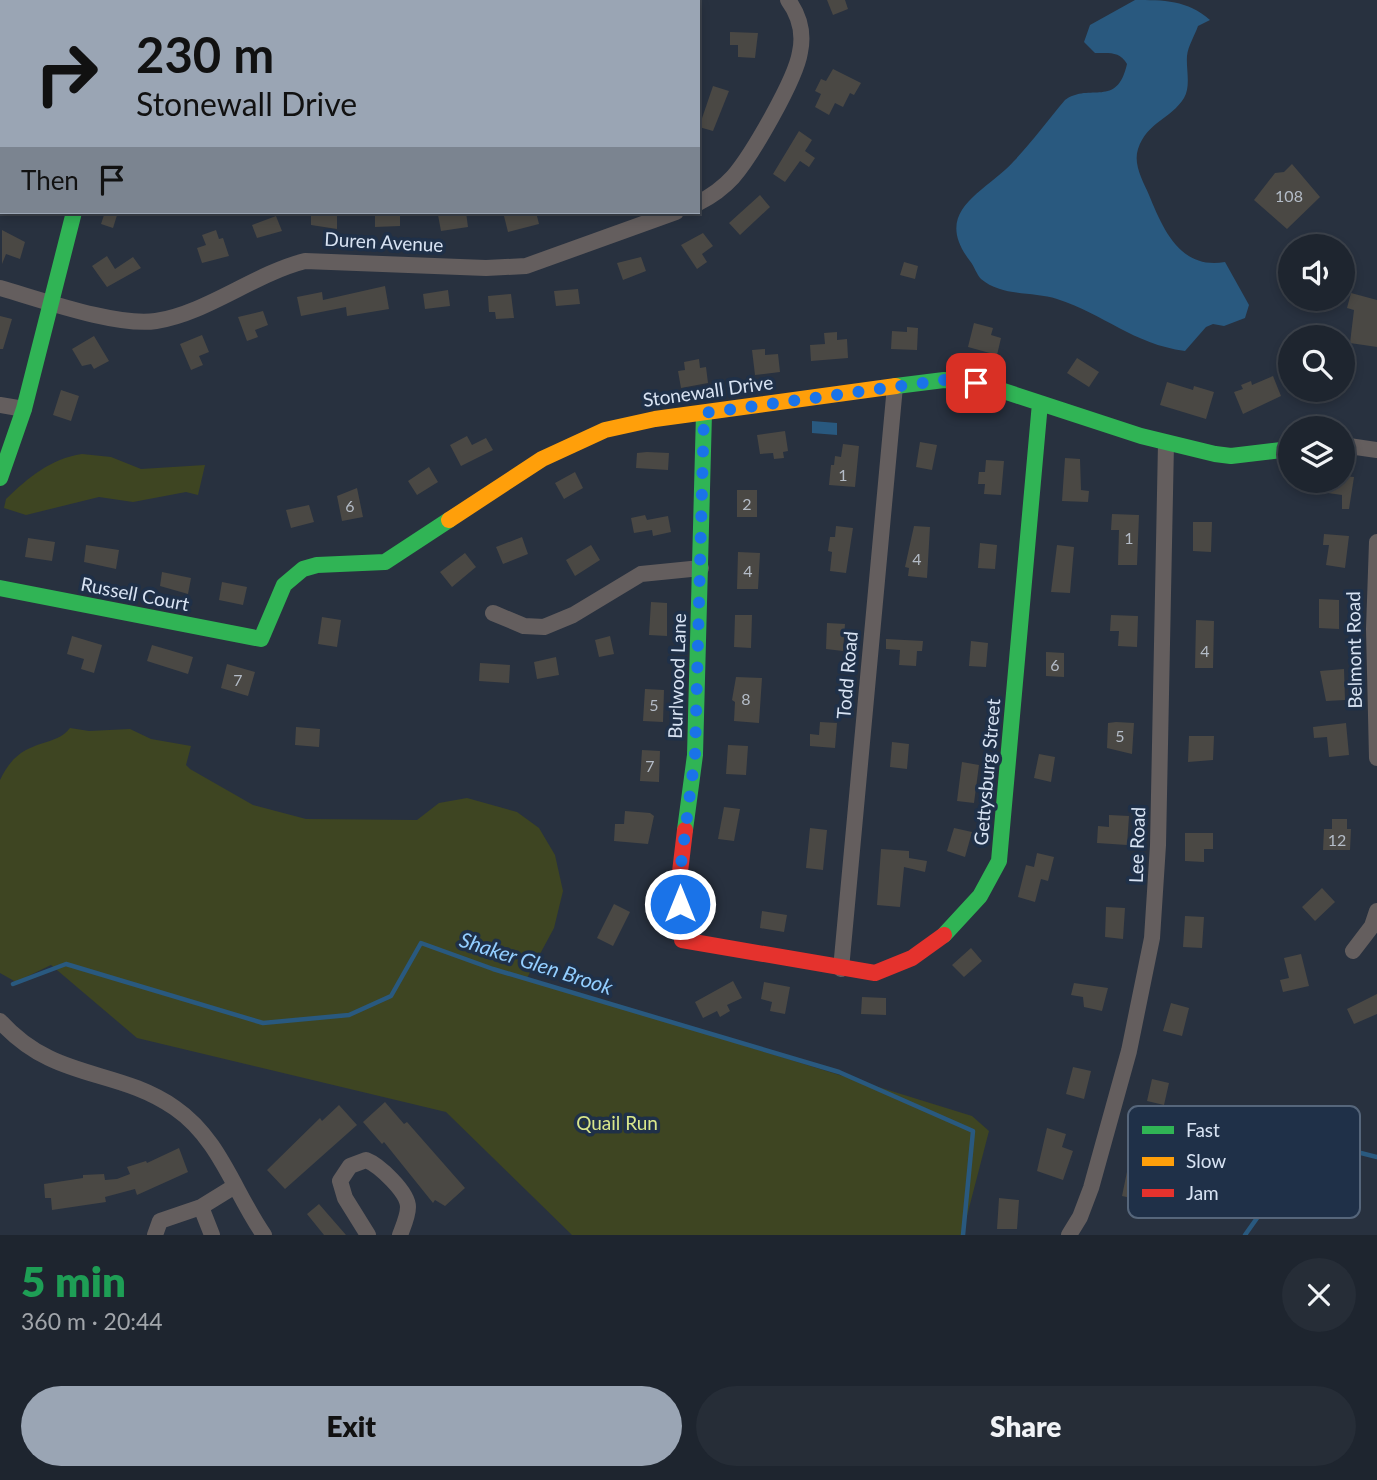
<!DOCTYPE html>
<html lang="en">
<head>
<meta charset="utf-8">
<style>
  :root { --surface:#1e252f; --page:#262d37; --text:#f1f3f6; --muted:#a1a5aa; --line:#3c424b; --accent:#9aa5b4 }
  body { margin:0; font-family:Lato,sans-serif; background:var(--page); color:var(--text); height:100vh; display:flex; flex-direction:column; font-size:26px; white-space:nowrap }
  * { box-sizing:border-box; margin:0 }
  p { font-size:23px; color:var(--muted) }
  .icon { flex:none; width:38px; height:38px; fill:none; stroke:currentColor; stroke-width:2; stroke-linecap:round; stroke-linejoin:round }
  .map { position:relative; height:1235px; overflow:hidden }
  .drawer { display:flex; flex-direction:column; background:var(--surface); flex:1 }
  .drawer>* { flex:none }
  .top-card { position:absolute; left:0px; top:0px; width:700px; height:214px; box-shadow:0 4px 10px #0003,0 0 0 2px var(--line); background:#9aa5b4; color:#111; overflow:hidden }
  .buttons { position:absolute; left:1278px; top:234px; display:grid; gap:14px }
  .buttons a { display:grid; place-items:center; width:77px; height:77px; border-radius:50%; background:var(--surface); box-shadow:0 4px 10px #0003,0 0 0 2px var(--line); font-size:35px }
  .pin { position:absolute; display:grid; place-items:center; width:60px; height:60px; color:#fff; margin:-30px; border-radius:14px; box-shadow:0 4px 10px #0006 }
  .me { position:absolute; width:77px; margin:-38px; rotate:0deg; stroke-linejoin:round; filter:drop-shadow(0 0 5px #0008) }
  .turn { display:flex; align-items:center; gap:24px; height:147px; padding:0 21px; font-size:32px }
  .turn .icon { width:91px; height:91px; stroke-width:2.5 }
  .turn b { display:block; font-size:49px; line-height:60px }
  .then { display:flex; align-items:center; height:66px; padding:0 21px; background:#0003; gap:14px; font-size:26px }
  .round { display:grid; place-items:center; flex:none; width:74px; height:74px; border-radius:37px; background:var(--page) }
  .headline { display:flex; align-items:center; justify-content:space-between; height:119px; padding:0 21px }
  h1 { font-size:42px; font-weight:800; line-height:52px; color:#1e9e55 }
  .primary-button { display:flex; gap:14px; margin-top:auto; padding:14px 21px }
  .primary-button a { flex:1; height:80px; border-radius:42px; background:var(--accent); color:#111; font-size:28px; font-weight:800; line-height:80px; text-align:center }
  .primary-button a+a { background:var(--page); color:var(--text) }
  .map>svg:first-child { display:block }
  .green { fill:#3e4522 }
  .water { fill:#29597f }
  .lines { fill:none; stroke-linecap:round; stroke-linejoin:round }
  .stream { stroke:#29597f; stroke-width:4.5 }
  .building { fill:#4a4844 }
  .street { stroke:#645e5e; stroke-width:16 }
  .fast { stroke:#30b455; stroke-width:16 }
  .slow { stroke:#ff9f0a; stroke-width:16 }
  .jam { stroke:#e5322d; stroke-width:16 }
  .route { stroke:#1a73e8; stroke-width:12; stroke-dasharray:0 21.6 }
  .labels { text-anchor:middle; stroke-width:7; stroke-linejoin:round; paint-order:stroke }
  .number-label { font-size:16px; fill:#b4bcc7 }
  .street-label { font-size:19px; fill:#d8e3f3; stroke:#1f3048 }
  .park-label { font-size:19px; fill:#d9e68b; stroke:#1f3048 }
  .water-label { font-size:21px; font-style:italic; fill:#93ceff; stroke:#1f3048 }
  .key { fill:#1f3048; stroke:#56667b; stroke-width:2 }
  .key-label { font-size:19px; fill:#d8e3f3 }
</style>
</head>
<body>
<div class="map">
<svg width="1377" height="1235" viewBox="0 0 1377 1235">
  <rect width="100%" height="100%" fill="#28313f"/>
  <path class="green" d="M82,454L111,457L141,469L205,465L198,495L186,492L133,502L99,497L26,515L4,508L6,499C29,477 50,459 82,454Z
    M70,728L89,731L130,729L151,739L191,746L186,765L190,769L253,805L306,819L417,820L439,803L467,798L517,812L539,828L555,855L563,891L554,928L527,978L972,1116L989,1131L962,1235H572L446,1112L137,1038L51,965L16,982L0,973V780C21,735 53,750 70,728Z"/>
  <path class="water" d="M1135,0C1163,0 1188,0 1210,20L1198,26C1195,35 1188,46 1187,56C1186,69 1191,86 1184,98C1171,119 1147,122 1138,149C1133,165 1143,181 1149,195C1163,229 1180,270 1225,262L1249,305L1245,318L1224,326L1213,324L1206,327L1185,351C1133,344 1104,314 1057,299C1033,291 1002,297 981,279C977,275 974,266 970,261C931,210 985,193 1014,161C1032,142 1048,120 1065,100C1090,82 1117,109 1127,64C1120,51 1109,53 1095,53L1084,42L1090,25Z
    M812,421L837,423V435L812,433Z"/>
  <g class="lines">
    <path class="stream" d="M13,984L66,964L263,1023L349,1015L391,996L421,943L493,969L839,1072L973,1131L963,1235
      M1245,1235L1298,1160L1311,1131L1342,1122L1345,1149L1377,1157"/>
  </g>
  <path class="building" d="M827,0H845L848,9L833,15Z
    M730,32L758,33L755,58L738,57V45H730Z
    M833,69L861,83L854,95L850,93L843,107L835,103L829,115L815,107L821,94L815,91L821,79L826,81Z
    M713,86L729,91L713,131L699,127Z
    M799,131L812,140L805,151L815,158L809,167L800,161L785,182L773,174Z
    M1292,164L1320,197L1287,229L1254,200L1275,173L1284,172Z
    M760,195L770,207L740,235L729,223Z
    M105,212H118L113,228L101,224Z
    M311,212H337V229L311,225Z
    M375,212H400V226L375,227Z
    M466,212L468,227L441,231L438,215Z
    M522,212H536L539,224L508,232L504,216Z
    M276,216L282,231L257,238L252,225Z
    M2,230L25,242L20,259L6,254L2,264Z
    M216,230L219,239L223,238L229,256L202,263L197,248L206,245L202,235Z
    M703,233L713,246L702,254L707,262L697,269L681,245Z
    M107,256L115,269L133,257L141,268L107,287L92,266Z
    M641,257L646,271L623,280L617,263Z
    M904,262L918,266L915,279L900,275Z
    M385,286L389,309L347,316L346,307L301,316L297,297L322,292L323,300Z
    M578,289L580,304L556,306L554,291Z
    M448,290L450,306L425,309L423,294Z
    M1351,293L1377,300V347L1350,343L1354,310L1347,308Z
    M511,294L514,318L496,319L495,312H489L488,296Z
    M263,311L268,325L255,330L258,337L247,341L238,317Z
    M0,316L12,319L3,349H0Z
    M974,323L993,328L991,335L1001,338L997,355L968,347Z
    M907,327L918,328L917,350L891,349L892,331L907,332Z
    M837,332V340L847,339L848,358L811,361L810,345L825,344L824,333Z
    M202,335L209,352L199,356L203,365L191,370L180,344Z
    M94,336L109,361L94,369L91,364L82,366L72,349Z
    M765,349V355L778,354L780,372L755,375L752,350Z
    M1077,358L1099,372L1089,387L1067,373Z
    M699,359L700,368L706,367L708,383L681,388L678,371L685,370L684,362Z
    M1273,376L1281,396L1243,414L1234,392L1243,389L1241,385L1251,381L1252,385Z
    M1167,382L1193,390L1194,386L1214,392L1206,419L1160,405Z
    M61,390L79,396L71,421L53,415Z
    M785,431L788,451L783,452L784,458L774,459L773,453L760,454L757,435Z
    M467,436L472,445L486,438L493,450L461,466L450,445Z
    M920,442L937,445L932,470L916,467Z
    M843,444L859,446L855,487L829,485L831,465H834L835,456L841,457Z
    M647,452L669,453L668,470L636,468L637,453Z
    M1065,458L1080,459L1081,490L1089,491L1088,502L1062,501Z
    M986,460L1004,461L1001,495L984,494L985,484H978L979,472H985Z
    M429,467L438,482L417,495L408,481Z
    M575,472L583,488L564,499L555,483Z
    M1342,476L1354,477L1349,509H1342V495L1321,492L1323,481H1342Z
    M357,488L363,517L342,521L337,496Z
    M737,490H757V517H737Z
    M309,505L314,522L291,528L286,510Z
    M1112,514L1139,515L1137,565H1118L1119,530H1111Z
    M645,515L647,520L668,516L671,532L653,536L652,530L634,533L631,518Z
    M1193,522H1212L1211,552L1193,551Z
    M836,526L853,528L846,573L830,571L832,552L828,551L830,537H835Z
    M914,526L930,527L927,578L908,576L909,568L905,567Z
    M1324,534L1349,536L1345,568L1326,565L1329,545H1323Z
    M522,537L528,554L503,564L496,547Z
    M28,538L55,542L52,561L25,557Z
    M980,543L997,545L995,569L978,568Z
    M86,545L119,550L116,569L84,562Z
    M591,545L600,560L575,576L566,560Z
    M1057,545L1074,547L1070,593L1051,592Z
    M738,552L760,553L758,589H737Z
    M465,553L476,567L452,587L440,572Z
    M162,572L191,578L188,594L160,586Z
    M222,582L247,587L243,605L219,600Z
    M1319,599L1339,600V629L1319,628Z
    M651,602L667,603V636L649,635Z
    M735,615H752L751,648L734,647Z
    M1111,615L1138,616L1137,647L1118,646L1119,631H1110Z
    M322,617L341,620L337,647L318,644Z
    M1196,620L1214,621L1213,668H1195Z
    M827,623L845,624L843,651L826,649Z
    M72,636L102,645L94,673L81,669L84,659L67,654Z
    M610,636L614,654L599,657L595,640Z
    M886,639L923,641L922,651H917L916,666L899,665L900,650L886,649Z
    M971,641L988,643L986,667L969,666Z
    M152,645L193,657L188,674L147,661Z
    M1046,652L1064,653V677L1046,676Z
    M556,657L559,675L537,679L534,662Z
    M480,663L510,665L509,683L479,681Z
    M227,664L255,672L248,696L221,688Z
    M1344,669L1345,700L1326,701L1320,671Z
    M736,677L762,678L759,723L734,721L735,702L732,700Z
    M645,689L664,690L663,722L643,721Z
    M820,722L837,723L835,748L810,746V734L819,735Z
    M1116,722L1134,723L1132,754L1107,748L1108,723Z
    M1346,723L1349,755L1329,757L1327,737L1314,738L1313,727Z
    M296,727L320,729L319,747L295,745Z
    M1189,736H1214L1213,760L1188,762Z
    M892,742L909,744L907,769L890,767Z
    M728,745L748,746L746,775L726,774Z
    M642,750L660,751L659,782L640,781Z
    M1039,754L1055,757L1051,782L1034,778Z
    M962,762L979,765L974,803L957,801Z
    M724,807L740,809L734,841L718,839Z
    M625,811L650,813L654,816L648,844L614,841L615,824H624Z
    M1109,815L1129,816L1127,845L1097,843L1098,826L1109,827Z
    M1332,819H1347V829H1351L1350,850H1323L1324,829H1332Z
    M810,828L827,830L823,870L806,868Z
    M954,828L972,832L965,857L947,851Z
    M1185,833H1213V849H1204V862L1185,861Z
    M881,849L909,851V858L927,861L925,872L904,867L900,907L877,905Z
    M1037,853L1054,857L1048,881L1041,879L1035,902L1018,897L1026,865L1034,867Z
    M1322,888L1335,902L1315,921L1302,907Z
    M614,904L630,912L613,946L597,938Z
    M1106,907L1125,908L1123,939L1105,937Z
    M762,911L787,915L784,932L760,928Z
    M1185,916L1204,917L1202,948L1183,947Z
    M971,948L982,961L964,977L952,965Z
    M1301,954L1309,986L1283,992L1280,980L1289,978L1284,958Z
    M733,981L742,998L727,1005L730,1011L720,1017L717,1011L703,1018L695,1002Z
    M764,982L790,987L785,1014L770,1011L772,1002L761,999Z
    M1074,983L1108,988L1102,1011L1084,1007L1083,997L1071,995Z
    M1377,994V1014L1354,1024L1347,1009Z
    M862,997L886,998V1015L861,1014Z
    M1171,1003L1189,1008L1182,1036L1163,1031Z
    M1073,1067L1091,1071L1084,1099L1066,1094Z
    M1152,1079L1169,1083L1164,1105L1147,1101Z
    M385,1102L404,1124L407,1122L465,1188L445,1206L435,1200L433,1203L384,1142L382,1144L363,1122Z
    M339,1105L357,1125L285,1189L267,1170L320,1118L322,1121Z
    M1047,1128L1066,1134L1062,1147L1073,1151L1063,1180L1037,1171Z
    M179,1148L188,1172L137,1195L135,1189L105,1197L106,1202L52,1210L51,1198H45L44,1184L83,1178V1175L104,1174L105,1180L117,1179L130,1174L127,1167L146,1161L147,1163Z
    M1128,1167L1155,1174L1152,1185L1143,1184L1140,1200L1122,1196Z
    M999,1198L1019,1200L1017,1229H997Z
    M319,1204L346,1235H324L307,1214Z"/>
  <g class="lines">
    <path class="street" d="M269,0L271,2
      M509,2L510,0
      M0,127L2,128
      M698,203C712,196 723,188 733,177C752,155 796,79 800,52C804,33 799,15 788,0
      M0,288C39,299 117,327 156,321C207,313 254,274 305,261L486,268L526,266L676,212
      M0,405L24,409
      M1342,445L1377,450
      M1377,542L1374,629L1377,758
      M493,613L524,626L544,627L573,615L641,574L701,568
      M1353,951L1372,926L1377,911
      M841,969L895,386
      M0,1021C55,1082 116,1067 175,1108C220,1139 234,1192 264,1235
      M201,1207L212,1235
      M155,1235L160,1221L201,1207L235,1186
      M368,1235L345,1198L340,1181L350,1166L366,1160C379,1165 408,1192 408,1207C408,1216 403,1227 400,1235
      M1069,1235L1080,1217L1091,1188L1129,1051L1152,938L1158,845L1166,443"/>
    <path class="fast" d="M86,0L87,2
      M896,386L944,380L976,382L1141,436L1215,454L1231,456L1290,449
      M0,478L24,409L74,212
      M0,588L261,639L284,585L303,569L317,565L385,562L449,520
      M685,830L695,755L704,413
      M944,935L980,896L999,861L1040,403"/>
    <path class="slow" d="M449,520L542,459L605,430L655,419L896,386"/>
    <path class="jam" d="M685,830L680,872L682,940L875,973L912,958L944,935"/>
  </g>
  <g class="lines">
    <path class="route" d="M680,904V872L695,755L704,413L944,380L976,383"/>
  </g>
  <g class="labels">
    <g class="number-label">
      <text x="1289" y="202">108</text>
      <text x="843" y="481">1</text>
      <text x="747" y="510">2</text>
      <text x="350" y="512">6</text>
      <text x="1129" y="544">1</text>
      <text x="917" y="565">4</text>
      <text x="748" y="577">4</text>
      <text x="1205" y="657">4</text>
      <text x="1055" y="671">6</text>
      <text x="238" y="686">7</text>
      <text x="746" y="705">8</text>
      <text x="654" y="711">5</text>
      <text x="1120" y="742">5</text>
      <text x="650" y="772">7</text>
      <text x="1337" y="846">12</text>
    </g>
    <g class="street-label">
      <text transform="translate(384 242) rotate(3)" y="7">Duren Avenue</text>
      <text transform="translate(708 391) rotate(-8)" y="7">Stonewall Drive</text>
      <text transform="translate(135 594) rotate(11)" y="7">Russell Court</text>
      <text transform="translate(1354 650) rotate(-91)" y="7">Belmont Road</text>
      <text transform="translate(847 675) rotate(-85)" y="7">Todd Road</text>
      <text transform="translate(677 676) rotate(-88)" y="7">Burlwood Lane</text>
      <text transform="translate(987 772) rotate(-85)" y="7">Gettysburg Street</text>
      <text transform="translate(1137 845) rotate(-88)" y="7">Lee Road</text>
    </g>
    <g class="park-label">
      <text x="617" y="1130">Quail Run</text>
    </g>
    <g class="water-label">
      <text transform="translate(536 964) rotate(18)" y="7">Shaker Glen Brook</text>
    </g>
  </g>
  <rect x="1128" y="1106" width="232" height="112" rx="10" class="key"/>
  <rect x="1142" y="1126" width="32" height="8" fill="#30b455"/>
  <rect x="1142" y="1157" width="32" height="9" fill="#ff9f0a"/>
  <rect x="1142" y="1189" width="32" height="8" fill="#e5322d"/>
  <g class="key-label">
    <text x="1186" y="1137">Fast</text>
    <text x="1186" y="1168">Slow</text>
    <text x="1186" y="1200">Jam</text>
  </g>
</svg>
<div class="buttons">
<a><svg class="icon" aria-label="sound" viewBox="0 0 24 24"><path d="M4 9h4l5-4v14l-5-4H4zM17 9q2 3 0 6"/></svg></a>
<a><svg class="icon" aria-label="search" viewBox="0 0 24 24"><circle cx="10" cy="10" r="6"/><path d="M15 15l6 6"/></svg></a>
<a><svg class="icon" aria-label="layers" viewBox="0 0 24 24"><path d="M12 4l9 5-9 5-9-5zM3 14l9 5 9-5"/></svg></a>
</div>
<div class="pin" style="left:976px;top:383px;background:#d93025"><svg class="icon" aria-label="arrive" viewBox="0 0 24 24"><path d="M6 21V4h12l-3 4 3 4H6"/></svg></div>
<svg class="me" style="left:680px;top:904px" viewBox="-20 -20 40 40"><circle r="17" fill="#1a73e8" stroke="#fff" stroke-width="3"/><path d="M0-11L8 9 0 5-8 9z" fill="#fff"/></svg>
<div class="top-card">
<div class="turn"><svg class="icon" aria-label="right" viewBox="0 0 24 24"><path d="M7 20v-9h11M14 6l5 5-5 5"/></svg><div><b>230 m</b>Stonewall Drive</div></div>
<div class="then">Then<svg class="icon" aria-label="arrive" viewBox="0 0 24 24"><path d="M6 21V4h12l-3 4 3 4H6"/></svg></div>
</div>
</div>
<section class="drawer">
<div class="headline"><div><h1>5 min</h1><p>360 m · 20:44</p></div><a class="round"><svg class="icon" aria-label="close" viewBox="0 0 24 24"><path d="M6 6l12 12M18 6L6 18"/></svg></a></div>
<div class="primary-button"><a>Exit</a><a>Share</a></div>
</section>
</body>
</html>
